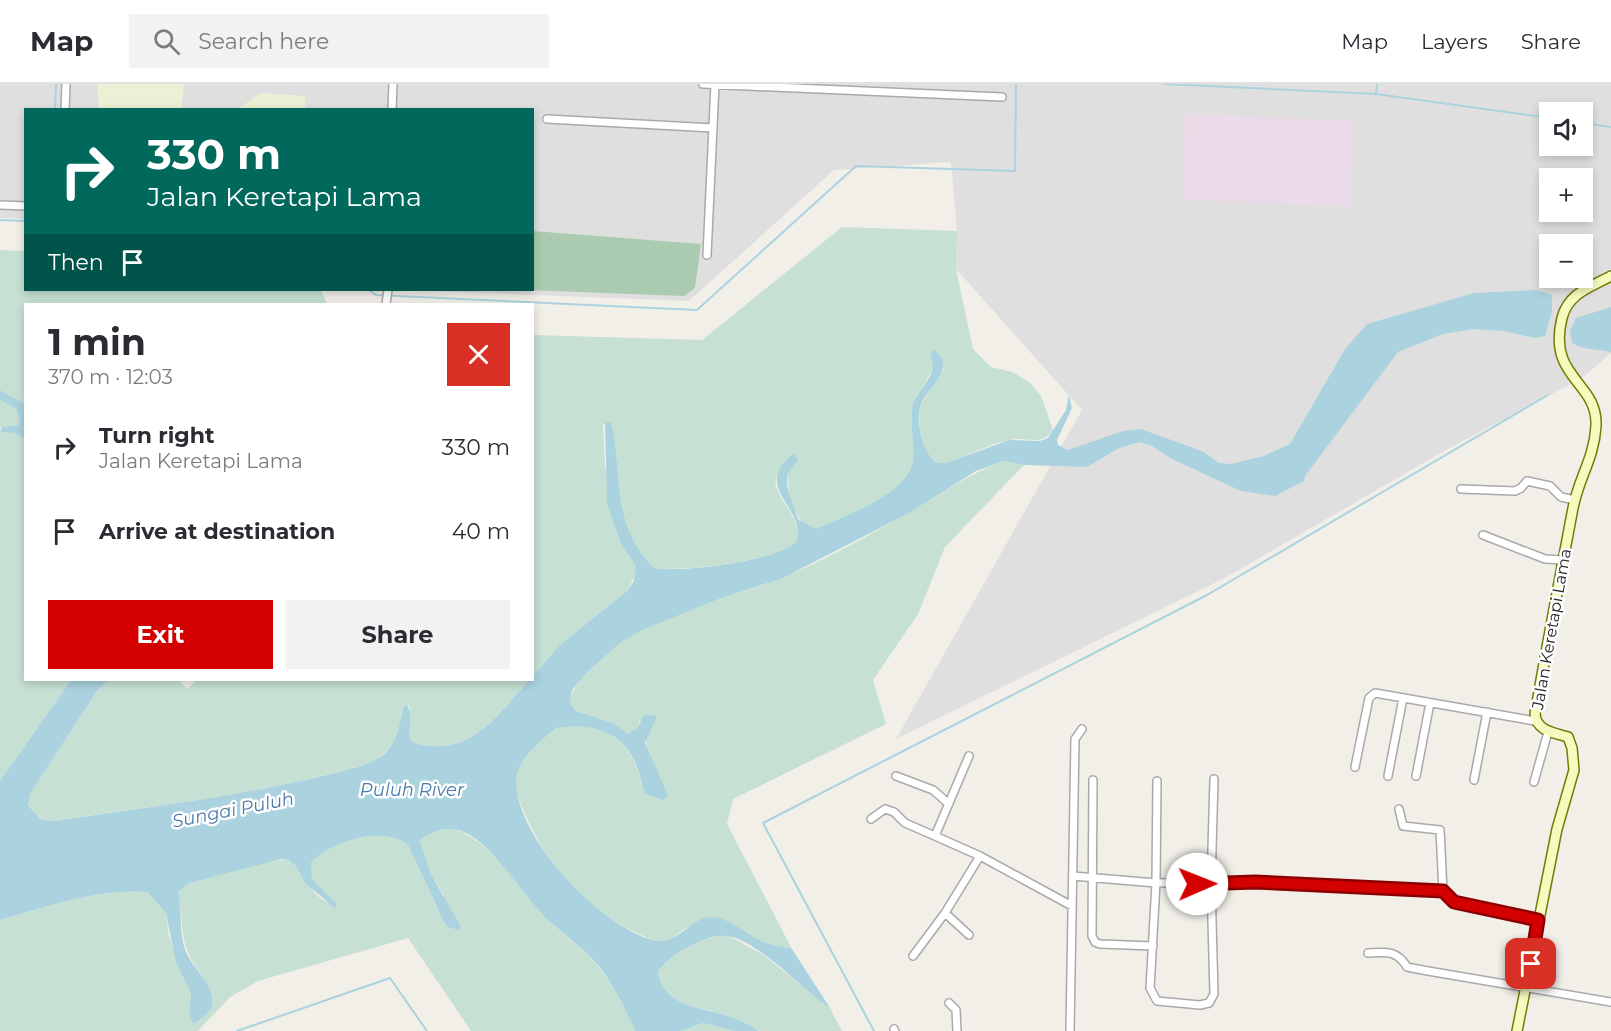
<!DOCTYPE html>
<html lang="en">
<head>
<meta charset="utf-8">
<style>
  :root { --surface:#fff; --page:#f2f2f3; --text:#2b2b33; --muted:#7c7c81; --line:#e1e1e2; --accent:#d40000 }
  body { margin:0; font-family:Montserrat,sans-serif; background:var(--page); color:var(--text); height:100vh; display:flex; flex-direction:column; font-size:22px; white-space:nowrap }
  * { box-sizing:border-box; margin:0 }
  p { font-size:20px; color:var(--muted) }
  .icon { flex:none; width:33px; height:33px; fill:none; stroke:currentColor; stroke-width:2; stroke-linecap:round; stroke-linejoin:round }
  .map { position:relative; flex:1; overflow:hidden }
  .drawer { position:absolute; left:24px; top:219px; width:510px; height:378px; display:flex; flex-direction:column; background:var(--surface); border-radius:0px; box-shadow:0 3px 9px #0003 }
  .drawer>* { flex:none }
  .guide { position:absolute; left:24px; top:24px; width:510px; height:183px; border-radius:0px; box-shadow:0 3px 9px #0003; background:#00695c; color:#fff; overflow:hidden }
  .tools { position:absolute; left:1539px; top:18px; display:grid; gap:12px }
  .tools a { display:grid; place-items:center; width:54px; height:54px; border-radius:0px; background:var(--surface); box-shadow:0 3px 9px #0003; font-size:30px }
  .pin { position:absolute; display:grid; place-items:center; width:51px; height:51px; color:#fff; margin:-26px; border-radius:12px; box-shadow:0 3px 9px #0006 }
  .me { position:absolute; width:66px; margin:-33px; rotate:89deg; stroke-linejoin:round; filter:drop-shadow(0 0 4px #0008) }
  .turn { display:flex; align-items:center; gap:21px; height:126px; padding:0 24px; font-size:27px }
  .turn .icon { width:78px; height:78px; stroke-width:2.5 }
  .turn b { display:block; font-size:42px; line-height:51px }
  .then { display:flex; align-items:center; height:57px; padding:0 24px; background:#0003; gap:12px; font-size:22px }
  .round { display:grid; place-items:center; flex:none; width:63px; height:63px; border-radius:0px; background:var(--page) }
  .headline { display:flex; align-items:center; justify-content:space-between; height:102px; padding:0 24px }
  h1 { font-size:36px; font-weight:700; line-height:45px }
  .button { display:flex; gap:12px; margin-top:auto; padding:12px 24px }
  .button a { flex:1; height:69px; border-radius:0px; background:var(--accent); color:#fff; font-size:24px; font-weight:700; line-height:69px; text-align:center }
  .button a+a { background:var(--page); color:var(--text) }
  ul { padding:0; list-style:none }
  li { display:flex; align-items:center; gap:18px; height:84px; padding:0 24px }
  li div { flex:1 }
  li b { display:block; font-size:22px }
  li em { font-style:normal }
  header { display:flex; align-items:center; gap:36px; box-sizing:border-box; height:84px; padding:0 30px; background:var(--surface); border-bottom:2px solid var(--line) }
  header strong { font-size:28px }
  nav { display:flex; gap:33px; margin-inline-start:auto; font-size:21px }
  .search { width:420px; height:54px; background:var(--page); display:flex; align-items:center; gap:15px; box-sizing:border-box; padding:0 21px; border-radius:0px; color:var(--muted); font-size:22px }
  .map>svg:first-child { display:block }
  .residential { fill:#e0dfdf; fill-rule:evenodd }
  .industrial { fill:#ebdbe8 }
  .farmland { fill:#eef0d5 }
  .wetland { fill:#c6e0d4 }
  .cemetery { fill:#aacbaf }
  .water { fill:#aad3df }
  .lines { fill:none; stroke-linecap:round; stroke-linejoin:round }
  .stream { stroke:#aad3df; stroke-width:2 }
  .street-casing { stroke:#a9a9a9; stroke-width:10 }
  .secondary-casing { stroke:#707d05; stroke-width:12 }
  .street { stroke:#fff; stroke-width:7 }
  .secondary { stroke:#f7fabf; stroke-width:9 }
  .route-casing { stroke:#8a0000; stroke-width:15 }
  .route { stroke:#d40000; stroke-width:10 }
  .labels { text-anchor:middle; stroke-width:5; stroke-linejoin:round; paint-order:stroke }
  .street-label { font-size:16px; fill:#222; stroke:#fff }
  .water-label { font-size:18px; font-style:italic; fill:#4a7aab; stroke:#fff }
</style>
</head>
<body>
<header>
<strong>Map</strong>
<div class="search"><svg class="icon" aria-label="search" viewBox="0 0 24 24"><circle cx="10" cy="10" r="6"/><path d="M15 15l6 6"/></svg>Search here</div>
<nav><a>Map</a><a>Layers</a><a>Share</a></nav>
</header>
<div class="map">
<svg width="1611" height="947" viewBox="0 0 1611 947">
  <rect width="100%" height="100%" fill="#f2efe9"/>
  <path class="residential" d="M0,0H1611V269L1582,294L1446,366L1223,495L896,655L1082,326L956,185L957,147L951,78L834,86L689,217L406,206H532V26H26L25,135L0,134ZM1550,28H1582V62H1550ZM1550,94H1582V128H1550ZM1550,160H1582V194H1550Z"/>
  <path class="industrial" d="M1185,30L1354,37L1351,122L1182,116Z"/>
  <path class="farmland" d="M97,0H184L181,25H99Z
    M261,9L305,12V25H238Z"/>
  <path class="wetland" d="M842,143L957,147L956,185L973,265L991,283L1012,288L1029,298L1041,312L1053,346C1042,363 1027,352 1010,356C989,360 966,372 946,379H937C922,368 914,334 923,317C929,306 938,295 944,284L933,278C930,298 914,310 911,328C909,344 917,362 912,379C901,416 847,430 816,445C788,438 788,400 786,376C783,382 778,388 776,394C771,413 805,432 796,458C775,477 682,488 654,484C613,444 622,398 613,346L611,339L603,340L605,381L622,462L636,482V490L627,507L560,561L533,592V251L702,256Z
    M0,166L25,167L26,206H321L327,220H26L24,320L0,306Z
    M0,316L16,325L20,337L18,341L0,344Z
    M0,348L15,349L25,355L26,596H71L0,697Z
    M1004,377L1024,381L945,463L918,530L873,596L886,640L733,715L727,740L792,865C780,862 768,860 757,855C738,846 720,834 697,839C677,844 675,864 648,854C594,833 548,785 526,732C521,722 516,708 515,697C515,677 542,656 556,644C601,637 631,652 641,699L666,706C655,691 643,667 647,649L640,636L637,644L628,650L613,639L576,627L570,619C573,594 602,572 621,558C667,525 731,514 782,494C825,476 868,452 908,429C941,411 969,389 1004,377Z
    M108,596H179L187,605L195,598L194,596H529C496,633 469,676 412,658C405,646 413,634 409,621C399,636 399,656 384,669C369,683 344,686 325,691C236,714 145,722 55,737L40,736L28,720L30,710L97,607Z
    M451,744C491,755 518,804 546,833C563,852 587,866 602,887C615,905 626,926 635,947H471L408,854L258,897L230,913L198,947H0V836C46,823 99,804 147,808L166,829L169,852L191,909L189,929L192,937L202,891C176,858 186,845 178,808L189,799C204,795 277,773 287,776C307,783 306,817 337,820L312,795L310,778C333,757 382,741 408,761L438,826L444,811L431,790L420,757L429,749Z
    M727,851L762,870L830,924L842,947C816,947 788,947 762,947C750,946 739,936 728,932C700,922 664,924 658,888C674,866 701,853 727,851Z
    M703,939L734,947H681Z"/>
  <path class="cemetery" d="M533,147L701,160L695,204L684,212L526,206H532Z"/>
  <path class="water" d="M1537,206L1552,211V228L1545,252L1535,254L1504,247L1473,245L1443,250L1398,268L1305,392L1304,397L1275,412L1241,407L1172,375L1150,361L1139,358L1117,365L1087,383L1024,381L1004,377L976,387L909,429L783,494L716,516L642,546L621,558L586,589L572,606L570,619L576,627L613,639L628,650L637,644L644,631L657,632L645,659L668,711L663,716L645,710C641,699 640,689 635,678C620,645 589,639 556,644C542,656 515,677 516,697C517,755 597,838 649,855C680,864 687,834 711,833C727,833 744,848 757,855C767,860 780,862 792,865L830,924C803,907 755,852 724,852C713,851 704,856 694,860C680,866 666,876 658,888C664,922 698,923 725,931C736,934 749,941 759,947H734L703,939L681,947H635C626,926 615,905 602,886C587,867 566,852 548,836C526,814 492,761 466,749C451,741 432,746 420,757L431,790L461,843L459,846L448,843L443,836L408,761C382,741 333,757 311,778L312,795L337,820L335,824L306,800L296,782L288,776L281,775L189,799L178,808C183,829 178,851 187,870C195,887 218,904 211,925L196,939L192,938L189,929L191,909L176,878L166,829L147,808C99,804 46,823 0,836V697L71,596H108L97,607L30,710L28,721L41,736L55,737C146,723 237,713 326,691C345,686 372,682 386,668C398,655 400,639 404,622L407,621C415,633 405,646 412,658C469,676 496,633 529,596H532L533,592L560,561L627,507L634,497L636,482L622,462L607,420L605,337L611,339L613,346C622,397 613,444 654,484C682,489 775,477 796,458C808,422 749,405 794,369L798,376L787,391V402L798,435L816,445C845,431 908,412 913,375C915,359 908,333 913,320C920,302 939,291 930,271L934,266C957,283 930,301 922,318C914,335 922,368 937,379H946L1009,356L1040,357L1048,354L1066,326L1069,311L1072,324L1057,356L1058,361L1068,366L1123,347L1141,345L1204,368L1219,379L1231,380L1264,372L1290,360L1345,265L1367,240L1474,209Z
    M1611,223V268C1599,265 1582,266 1572,259L1570,247L1576,234Z
    M0,306L25,320V355L15,349L0,348L2,343L18,341L20,336L16,325L0,316Z"/>
  <g class="lines">
    <path class="stream" d="M1164,0L1376,10L1550,34
      M1376,9L1377,0
      M55,26L56,0
      M1582,39L1611,43
      M0,136L26,137
      M369,206L376,211L697,226L856,82L1015,87L1016,0
      M237,947L390,894L427,947
      M874,947L763,739L1207,511L1548,311"/>
    <g class="street-casing">
      <path id="street" d="M703,0L1002,13
        M65,26L66,0
        M392,26L393,0
        M547,35L713,44
        M0,121L26,122
        M707,171L715,0
        M386,220L388,206
        M1461,405L1515,407L1521,404L1527,397L1550,402L1561,413L1575,416
        M1483,451L1545,475L1563,476
        M969,672L935,752L980,772L1072,822
        M1355,683L1369,614L1375,609L1535,637
        M896,692L933,706L949,720
        M1388,692L1403,614
        M1416,692L1430,619
        M1093,696L1092,852L1095,858L1100,860L1153,862
        M1474,696L1487,628
        M1157,697L1156,799L1150,904L1157,917L1200,921L1209,919L1214,910L1211,800L1214,695
        M1534,698L1548,648
        M1399,725L1403,742L1440,746L1443,807
        M871,735L885,725L894,728L905,739L935,752
        M1073,792L1156,799L1255,798L1443,807L1454,818L1538,836
        M969,851L945,829L980,772
        M1368,869C1386,868 1397,866 1407,883L1428,887L1611,918
        M913,872L945,829
        M949,919L956,926L957,947
        M894,945L895,947
        M1070,947L1075,655L1082,645"/>
    </g>
    <g class="secondary-casing">
      <path id="secondary" d="M1517,947L1557,745L1574,686L1572,664L1568,653C1555,649 1536,647 1535,630C1547,561 1560,493 1573,424C1579,393 1594,375 1596,342C1598,297 1547,295 1562,234C1568,209 1591,203 1611,192"/>
    </g>
    <use href="#street" class="street"/>
    <use href="#secondary" class="secondary"/>
  </g>
  <g class="lines">
    <g class="route-casing">
      <path id="route" d="M1197,800L1255,798L1443,807L1454,818L1538,836L1531,880"/>
    </g>
    <use href="#route" class="route"/>
  </g>
  <g class="labels">
    <g class="street-label">
      <text transform="translate(1551 545) rotate(-80)" y="6">Jalan Keretapi Lama</text>
    </g>
    <g class="water-label">
      <text x="412" y="712">Puluh River</text>
      <text transform="translate(233 726) rotate(-11)" y="6">Sungai Puluh</text>
    </g>
  </g>
</svg>
<div class="tools">
<a><svg class="icon" aria-label="sound" viewBox="0 0 24 24"><path d="M4 9h4l5-4v14l-5-4H4zM17 9q2 3 0 6"/></svg></a>
<a>+</a>
<a>−</a>
</div>
<div class="pin" style="left:1531px;top:880px;background:#d93025"><svg class="icon" aria-label="arrive" viewBox="0 0 24 24"><path d="M6 21V4h12l-3 4 3 4H6"/></svg></div>
<svg class="me" style="left:1197px;top:800px" viewBox="-20 -20 40 40"><circle r="19" fill="#fff"/><path d="M0-13L10 11 0 6-10 11z" fill="#d40000"/></svg>
<div class="guide">
<div class="turn"><svg class="icon" aria-label="right" viewBox="0 0 24 24"><path d="M7 20v-9h11M14 6l5 5-5 5"/></svg><div><b>330 m</b>Jalan Keretapi Lama</div></div>
<div class="then">Then<svg class="icon" aria-label="arrive" viewBox="0 0 24 24"><path d="M6 21V4h12l-3 4 3 4H6"/></svg></div>
</div>
<section class="drawer">
<div class="headline"><div><h1>1 min</h1><p>370 m · 12:03</p></div><a class="round" style="background:#d93025;color:#fff"><svg class="icon" aria-label="close" viewBox="0 0 24 24"><path d="M6 6l12 12M18 6L6 18"/></svg></a></div>
<ul>
<li><svg class="icon" aria-label="right" viewBox="0 0 24 24"><path d="M7 20v-9h11M14 6l5 5-5 5"/></svg><div><b>Turn right</b><p>Jalan Keretapi Lama</p></div><em>330 m</em></li>
<li><svg class="icon" aria-label="arrive" viewBox="0 0 24 24"><path d="M6 21V4h12l-3 4 3 4H6"/></svg><div><b>Arrive at destination</b></div><em>40 m</em></li>
</ul>
<div class="button"><a>Exit</a><a>Share</a></div>
</section>
</div>
</body>
</html>
